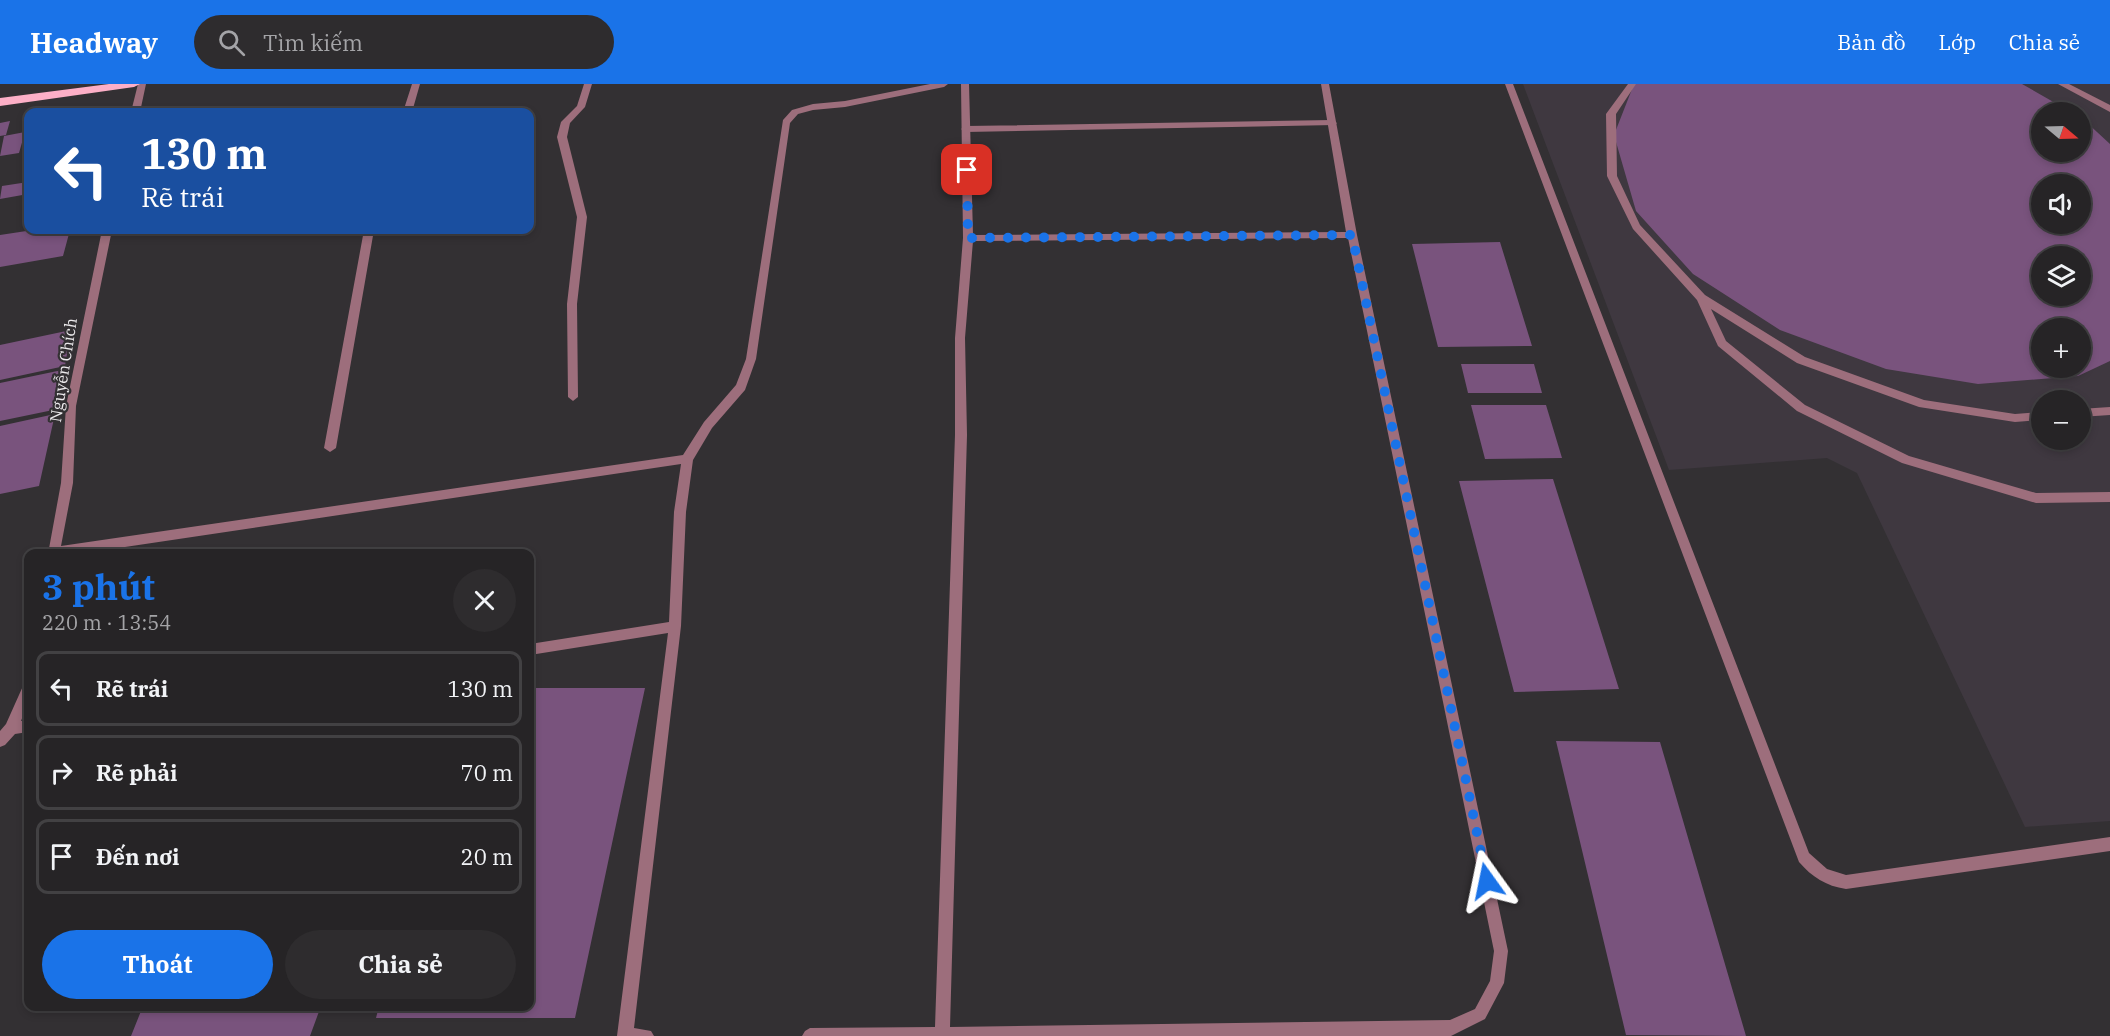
<!DOCTYPE html>
<html lang="vi">
<head>
<meta charset="utf-8">
<style>
  :root { --surface:#262426; --page:#2e2c2e; --text:#f1f3f6; --muted:#a4a4a7; --line:#424143; --accent:#1a73e8 }
  body { margin:0; font-family:"IBM Plex Serif",serif; background:var(--page); color:var(--text); height:100vh; display:flex; flex-direction:column; font-size:22px; white-space:nowrap }
  * { box-sizing:border-box; margin:0 }
  p { font-size:20px; color:var(--muted) }
  .icon { flex:none; width:33px; height:33px; fill:none; stroke:currentColor; stroke-width:2; stroke-linecap:round; stroke-linejoin:round }
  .map { position:relative; flex:1; overflow:hidden }
  .panel { position:absolute; left:24px; top:465px; width:510px; height:462px; display:flex; flex-direction:column; background:var(--surface); border-radius:12px; box-shadow:0 3px 9px #0003,0 0 0 2px var(--line) }
  .panel>* { flex:none }
  .guide { position:absolute; left:24px; top:24px; width:510px; height:126px; border-radius:12px; box-shadow:0 3px 9px #0003,0 0 0 2px var(--line); background:#1a4fa0; color:#fff; overflow:hidden }
  .needle { width:39px; rotate:109deg }
  .controls { position:absolute; left:2031px; top:18px; display:grid; gap:12px }
  .controls a { display:grid; place-items:center; width:60px; height:60px; border-radius:50%; background:var(--surface); box-shadow:0 3px 9px #0003,0 0 0 2px var(--line); font-size:30px }
  .pin { position:absolute; display:grid; place-items:center; width:51px; height:51px; color:#fff; margin:-26px; border-radius:12px; box-shadow:0 3px 9px #0006 }
  .me { position:absolute; width:66px; margin:-33px; rotate:348deg; stroke-linejoin:round; filter:drop-shadow(0 0 4px #0008) }
  .turn { display:flex; align-items:center; gap:21px; height:126px; padding:0 18px; font-size:27px }
  .turn .icon { width:78px; height:78px; stroke-width:2.5 }
  .turn b { display:block; font-size:42px; line-height:51px }
  .round { display:grid; place-items:center; flex:none; width:63px; height:63px; border-radius:32px; background:var(--page) }
  .summary { display:flex; align-items:center; justify-content:space-between; height:102px; padding:0 18px }
  h1 { font-size:36px; font-weight:700; line-height:45px; color:var(--accent) }
  .button { display:flex; gap:12px; margin-top:auto; padding:12px 18px }
  .button a { flex:1; height:69px; border-radius:36px; background:var(--accent); color:#fff; font-size:24px; font-weight:700; line-height:69px; text-align:center }
  .button a+a { background:var(--page); color:var(--text) }
  ul { padding:0; list-style:none }
  li { display:flex; align-items:center; gap:18px; height:75px; margin:0 12px 9px; padding:0 6px; border:3px solid var(--line); border-radius:12px }
  li div { flex:1 }
  li b { display:block; font-size:22px }
  li em { font-style:normal }
  header { display:flex; align-items:center; gap:36px; box-sizing:border-box; height:84px; padding:0 30px; background:var(--accent); color:#fff }
  header strong { font-size:28px }
  nav { display:flex; gap:33px; margin-inline-start:auto; font-size:21px }
  .search { width:420px; height:54px; background:var(--page); display:flex; align-items:center; gap:15px; box-sizing:border-box; padding:0 21px; border-radius:33px; color:var(--muted); font-size:22px }
  .map>svg:first-child { display:block }
  .built { fill:#3f3840; fill-rule:evenodd }
  .building { fill:#79537d; fill-rule:evenodd }
  .lines { fill:none; stroke-linecap:round; stroke-linejoin:round }
  .service { fill:#9d6e7c; fill-rule:evenodd }
  .minor { fill:#9d6e7c; fill-rule:evenodd }
  .primary { fill:#fdafc7; fill-rule:evenodd }
  .route { stroke:#1a73e8; stroke-width:10; stroke-dasharray:0 18 }
  .labels { text-anchor:middle; stroke-width:4.5; stroke-linejoin:round; paint-order:stroke }
  .street-label { font-size:16px; fill:#eceaec; stroke:#333033 }
</style>
</head>
<body>
<header>
<strong>Headway</strong>
<div class="search"><svg class="icon" aria-label="search" viewBox="0 0 24 24"><circle cx="10" cy="10" r="6"/><path d="M15 15l6 6"/></svg>Tìm kiếm</div>
<nav><a>Bản đồ</a><a>Lớp</a><a>Chia sẻ</a></nav>
</header>
<div class="map">
<svg width="2110" height="952" viewBox="0 0 2110 952">
  <rect width="100%" height="100%" fill="#333033"/>
  <path class="built" d="M1523,0H2110V737L2025,743L1857,389L1827,374L1669,386ZM2042,28H2080V68H2042ZM2042,100H2080V140H2042ZM2042,172H2080V212H2042ZM2042,244H2080V284H2042ZM2042,316H2080V356H2042Z"/>
  <path class="building" d="M1634,0H2022L2071,28H2042V68H2080V34L2084,36L2110,60V277L2078,292L1978,300L1886,285L1780,246L1693,190L1636,127L1614,51ZM2042,100H2080V140H2042ZM2042,172H2080V212H2042ZM2042,244H2080V284H2042Z
    M10,37L6,51L0,52V39Z
    M25,48L19,69L0,72L4,52Z
    M28,98V110L0,115L2,102Z
    M33,146H70L63,172L0,183V151Z
    M1500,158L1532,262L1438,263L1412,160Z
    M71,246L65,282L0,296V261Z
    M1461,280H1534L1542,309H1468Z
    M67,285L58,325L0,337V299Z
    M1471,321H1546L1562,374L1485,375Z
    M55,330L39,402L0,410V342Z
    M1553,395L1619,605L1514,608L1459,397Z
    M530,604H645L575,934H376L379,922H530Z
    M1556,657L1660,658L1746,952L1626,951Z
    M143,922H321L310,952H131Z"/>
  <g class="lines">
    <path class="service" d="M1628,0H1636L1616,30L1617,92L1640,141L1705,211L1805,273L1924,316L2015,330L2042,328V336L2015,338L1919,323L1797,279L1711,225L1726,257L1805,321L1909,372L2036,409L2110,408V418L2036,419L1902,379L1797,327L1718,262L1697,216L1633,145L1607,92L1606,30Z
      M2058,0H2069L2110,21V28Z
      M1332,36L1337,39L1335,41L966,48L961,45L966,42Z
      M2110,323V331L2080,333V325Z"/>
    <path class="minor" d="M138,0H146L140,28H131Z
      M412,0H420L412,28H403Z
      M584,0H592L585,23L570,39L567,53L587,133L577,220L578,313L573,317L568,313L567,220L577,133L557,53L561,38L577,22Z
      M930,0H948L944,3L845,23L813,26L798,30L790,39L756,275L745,306L712,344L693,376L686,428L681,542L634,944L651,947L654,952H617L668,549L530,571V560L669,538L674,428L681,380L78,470H48L61,399L66,322L102,146H112L76,322L73,399L61,462L683,371L704,338L736,301L746,275L783,36L792,26L813,20L845,17Z
      M961,0H969L973,151L1346,148L1321,0H1329L1357,151L1508,867L1504,899L1485,935L1451,952H802L805,947L810,944L935,943L955,351V254L963,154ZM1348,154L1494,867L1490,897L1475,925L1450,936L950,943L967,351L965,254L973,157Z
      M1505,0H1513L1809,769L1827,785L1846,791L2110,753V767L1846,805C1826,802 1812,793 1799,778Z
      M364,146H374L336,364L330,368L324,364Z
      M28,600V619L21,637L28,636V648L15,650L5,661L0,663V647L6,640L23,602Z"/>
    <path class="primary" d="M109,0H140L134,3L0,22V14Z"/>
  </g>
  <g class="lines">
    <path class="route" d="M967,86L968,154L1352,151L1487,797"/>
  </g>
  <g class="labels">
    <g class="street-label">
      <text transform="translate(63 286) rotate(-81)" y="6">Nguyễn Chích</text>
    </g>
  </g>
</svg>
<div class="controls">
<a><svg class="needle" viewBox="-14 -14 28 28"><path d="M0-13l5 13h-10z" fill="#e53935"/><path d="M0 13l5-13h-10z" fill="#a4a4a7"/></svg></a>
<a><svg class="icon" aria-label="sound" viewBox="0 0 24 24"><path d="M4 9h4l5-4v14l-5-4H4zM17 9q2 3 0 6"/></svg></a>
<a><svg class="icon" aria-label="layers" viewBox="0 0 24 24"><path d="M12 4l9 5-9 5-9-5zM3 14l9 5 9-5"/></svg></a>
<a>+</a>
<a>−</a>
</div>
<div class="pin" style="left:967px;top:86px;background:#d93025"><svg class="icon" aria-label="arrive" viewBox="0 0 24 24"><path d="M6 21V4h12l-3 4 3 4H6"/></svg></div>
<svg class="me" style="left:1487px;top:797px" viewBox="-20 -20 40 40"><path d="M0-17L14 15 0 8-14 15z" fill="#1a73e8" stroke="#fff" stroke-width="4"/></svg>
<div class="guide">
<div class="turn"><svg class="icon" aria-label="left" viewBox="0 0 24 24"><path d="M17 20v-9H6M10 6l-5 5 5 5"/></svg><div><b>130 m</b>Rẽ trái</div></div>
</div>
<section class="panel">
<div class="summary"><div><h1>3 phút</h1><p>220 m · 13:54</p></div><a class="round"><svg class="icon" aria-label="close" viewBox="0 0 24 24"><path d="M6 6l12 12M18 6L6 18"/></svg></a></div>
<ul>
<li><svg class="icon" aria-label="left" viewBox="0 0 24 24"><path d="M17 20v-9H6M10 6l-5 5 5 5"/></svg><div><b>Rẽ trái</b></div><em>130 m</em></li>
<li><svg class="icon" aria-label="right" viewBox="0 0 24 24"><path d="M7 20v-9h11M14 6l5 5-5 5"/></svg><div><b>Rẽ phải</b></div><em>70 m</em></li>
<li><svg class="icon" aria-label="arrive" viewBox="0 0 24 24"><path d="M6 21V4h12l-3 4 3 4H6"/></svg><div><b>Đến nơi</b></div><em>20 m</em></li>
</ul>
<div class="button"><a>Thoát</a><a>Chia sẻ</a></div>
</section>
</div>
</body>
</html>
